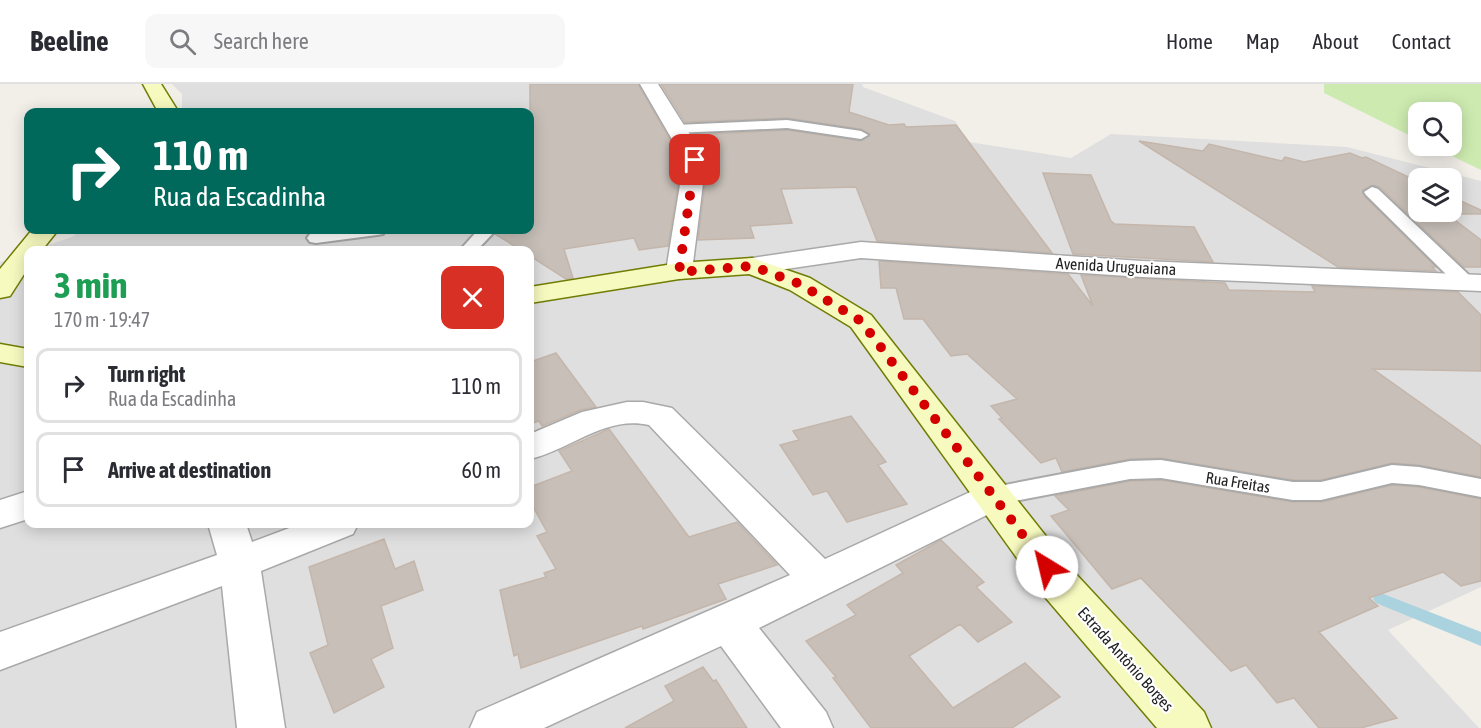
<!DOCTYPE html>
<html lang="en">
<head>
<meta charset="utf-8">
<style>
  :root { --surface:#fff; --page:#f7f7f7; --text:#2b2b33; --muted:#7c7c81; --line:#e1e1e2 }
  body { margin:0; font-family:"Asap Condensed",sans-serif; background:var(--page); color:var(--text); height:100vh; display:flex; flex-direction:column; font-size:22px; white-space:nowrap }
  * { box-sizing:border-box; margin:0 }
  p { font-size:20px; color:var(--muted) }
  .icon { flex:none; width:33px; height:33px; fill:none; stroke:currentColor; stroke-width:2; stroke-linecap:round; stroke-linejoin:round }
  .map { position:relative; flex:1; overflow:hidden }
  .details { position:absolute; left:24px; top:162px; width:510px; height:282px; display:flex; flex-direction:column; background:var(--surface); border-radius:12px; box-shadow:0 3px 15px #0003 }
  .details>* { flex:none }
  .top-card { position:absolute; left:24px; top:24px; width:510px; height:126px; border-radius:12px; box-shadow:0 3px 15px #0003; background:#00695c; color:#fff; overflow:hidden }
  .controls { position:absolute; left:1408px; top:18px; display:grid; gap:12px }
  .controls a { display:grid; place-items:center; width:54px; height:54px; border-radius:12px; background:var(--surface); box-shadow:0 3px 15px #0003; font-size:30px }
  .pin { position:absolute; display:grid; place-items:center; width:51px; height:51px; color:#fff; margin:-26px; border-radius:12px; box-shadow:0 3px 9px #0006 }
  .me { position:absolute; width:66px; margin:-33px; rotate:324deg; stroke-linejoin:round; filter:drop-shadow(0 0 4px #0008) }
  .turn { display:flex; align-items:center; gap:21px; height:126px; padding:0 30px; font-size:27px }
  .turn .icon { width:78px; height:78px; stroke-width:2.5 }
  .turn b { display:block; font-size:42px; line-height:51px }
  .round { display:grid; place-items:center; flex:none; width:63px; height:63px; border-radius:12px; background:var(--page) }
  .overview { display:flex; align-items:center; justify-content:space-between; height:102px; padding:0 30px }
  h1 { font-size:36px; font-weight:700; line-height:45px; color:#1e9e55 }
  ul { padding:0; list-style:none }
  li { display:flex; align-items:center; gap:18px; height:75px; margin:0 12px 9px; padding:0 18px; border:3px solid var(--line); border-radius:12px }
  li div { flex:1 }
  li b { display:block; font-size:22px }
  li em { font-style:normal }
  header { display:flex; align-items:center; gap:36px; box-sizing:border-box; height:84px; padding:0 30px; background:var(--surface); border-bottom:2px solid var(--line) }
  header strong { font-size:28px }
  nav { display:flex; gap:33px; margin-inline-start:auto; font-size:21px }
  .search { width:420px; height:54px; background:var(--page); display:flex; align-items:center; gap:15px; box-sizing:border-box; padding:0 21px; border-radius:12px; color:var(--muted); font-size:22px }
  .map>svg:first-child { display:block }
  .residential { fill:#e0dfdf; fill-rule:evenodd }
  .grass { fill:#cdebb0 }
  .lines { fill:none; stroke-linecap:round; stroke-linejoin:round }
  .stream { fill:#aad3df; fill-rule:evenodd }
  .building { fill:#c7bfb8; stroke:#c4b6ab; stroke-width:1.5 }
  .lane-casing { stroke:#a9a9a9; stroke-width:4 }
  .street-casing { stroke:#a9a9a9; stroke-width:3 }
  .secondary-casing { stroke:#707d05; stroke-width:3 }
  .lane { fill:#fff; fill-rule:evenodd }
  .street { fill:#fff; fill-rule:evenodd }
  .secondary { fill:#f7fabf; fill-rule:evenodd }
  .route { stroke:#d40000; stroke-width:10; stroke-dasharray:0 18 }
  .labels { text-anchor:middle; stroke-width:4.5; stroke-linejoin:round; paint-order:stroke }
  .street-label { font-size:16px; fill:#222; stroke:#fff }
</style>
</head>
<body>
<header>
<strong>Beeline</strong>
<div class="search"><svg class="icon" aria-label="search" viewBox="0 0 24 24"><circle cx="10" cy="10" r="6"/><path d="M15 15l6 6"/></svg>Search here</div>
<nav><a>Home</a><a>Map</a><a>About</a><a>Contact</a></nav>
</header>
<div class="map">
<svg width="1481" height="644" viewBox="0 0 1481 644">
  <rect width="100%" height="100%" fill="#f2efe9"/>
  <path class="residential" d="M172,0H862L863,3L955,37L969,58L1071,74L1111,50L1347,63L1481,97V503L1388,546L1479,644H0V178L28,168V440H530V166H33L72,153L81,146H530V28H182V10ZM1419,94H1452V128H1419Z"/>
  <path class="grass" d="M1324,0H1481V86L1431,62H1452V28H1419V56L1324,9Z"/>
  <g class="lines">
    <path class="stream" d="M1381,509L1481,548V562L1376,519L1373,515L1376,511Z"/>
  </g>
  <path class="building" d="M530,0H638L682,76L668,162L639,166L634,154L564,165L573,194L566,195L530,172V166H521L495,150L498,146H530Z
    M661,0H853L849,28L889,41L904,40L906,43L956,41L1052,169L877,157L856,103L781,105L792,139L750,142L754,154L698,156L708,76L693,51L787,46L861,57L870,50L861,45L787,34L685,38Z
    M1139,57L1203,67L1209,60L1282,77L1285,73L1304,78L1350,69L1362,74L1366,73L1419,98V128H1452V113L1481,126V130H1447L1481,156V183H1464L1380,103L1373,101L1363,106L1364,112L1436,183H1432L1436,187L1338,183Z
    M1043,89L1091,91L1111,137L1115,140L1194,143L1213,178L1073,170Z
    M879,177L1068,190L1093,222L1081,191L1225,199L1229,206L1315,208L1312,202L1458,208L1481,231V287L1373,285L1481,362V393L1419,381L1392,379L1321,396H1293L1161,374L1130,375L1062,388L1056,374L1041,379L999,335L1002,334L991,322L1017,315L967,270L951,272L923,235H904L896,204H881Z
    M556,269L596,323L581,326L542,342L539,337L530,340V278Z
    M851,332L886,378L878,381L907,420L847,438L827,407L813,411L780,361L799,356L793,347Z
    M609,345L689,453L737,438L777,481L718,500L726,515L643,545L642,542L521,584L518,570L514,572L500,506L546,493L544,489L556,485L537,452L547,448L530,417V403L572,387L559,367Z
    M1161,396L1293,418H1322L1392,401L1419,403L1481,415V497L1461,502L1443,488L1369,514L1378,522L1319,548L1397,634L1361,644H1319L1294,614L1277,619L1246,581L1231,587L1141,494L1112,505L1051,432L1069,426L1055,412L1130,397Z
    M384,455L395,485L414,477L423,506L381,522L393,564L371,575L384,603L334,629L310,569L328,561L309,483Z
    M941,456L984,498L976,503L1012,538L978,558L960,540L909,572L953,624L1025,579L1060,613L1012,644H871L833,594L836,593L806,557L856,531L847,521L903,489L896,481Z
    M703,583L713,597L716,596L747,644H625L674,617L665,602Z"/>
  <g class="lines">
    <g class="lane-casing">
      <path id="lane" d="M787,36L861,47L868,51L861,55L787,44L676,49L669,45L676,41Z
        M1372,103L1378,105L1472,194L1474,198L1472,202H1458L1366,111L1364,108Z
        M341,146H386L383,150L377,151L316,159L310,158L307,154L310,150Z
        M478,146H496L477,166H460Z
        M1161,376L1293,398H1321L1392,381L1419,383L1481,395V413L1419,401L1392,399L1321,416H1293L1161,394L1130,395L994,421L985,418L981,412L985,406L994,403L1130,377Z"/>
    </g>
    <g class="street-casing">
      <path id="street" d="M640,0H658L706,76L692,187L689,193L679,195L669,193L666,187L684,76Z
        M861,158L1142,177L1481,191V207L1142,193L861,174L752,190L743,188L739,182L743,176L752,174Z
        M627,318H643L672,324L825,475L981,403L994,399L1007,403L1013,412L1007,421L759,544L826,628L833,644H781L721,562L544,644H470L477,628L790,491L649,341C605,331 570,366 530,375V350L582,328Z
        M28,407V435L0,444V416Z
        M208,440H246L252,458L300,440H358L353,450L261,487L285,644H237L222,502L0,586V548L217,471Z"/>
    </g>
    <g class="secondary-casing">
      <path id="secondary" d="M143,0H161L176,24L175,28H155L156,24Z
        M32,146H58L42,166H28V184L10,212L0,214V185Z
        M752,174L810,194L871,231L1075,489L1204,628L1211,644H1157L1045,513L851,243L790,206L749,190L679,195L530,219V203L679,179Z
        M0,260L28,265V283L0,278Z"/>
    </g>
    <use href="#lane" class="lane"/>
    <use href="#street" class="street"/>
    <use href="#secondary" class="secondary"/>
  </g>
  <g class="lines">
    <path class="route" d="M695,76L679,188L752,182L800,200L861,237L1047,483"/>
  </g>
  <g class="labels">
    <g class="street-label">
      <text transform="translate(1116 182) rotate(3)" y="6">Avenida Uruguaiana</text>
      <text transform="translate(1238 398) rotate(9)" y="6">Rua Freitas</text>
      <text transform="translate(1126 575) rotate(48)" y="6">Estrada Antônio Borges</text>
    </g>
  </g>
</svg>
<div class="controls">
<a><svg class="icon" aria-label="search" viewBox="0 0 24 24"><circle cx="10" cy="10" r="6"/><path d="M15 15l6 6"/></svg></a>
<a><svg class="icon" aria-label="layers" viewBox="0 0 24 24"><path d="M12 4l9 5-9 5-9-5zM3 14l9 5 9-5"/></svg></a>
</div>
<div class="pin" style="left:695px;top:76px;background:#d93025"><svg class="icon" aria-label="arrive" viewBox="0 0 24 24"><path d="M6 21V4h12l-3 4 3 4H6"/></svg></div>
<svg class="me" style="left:1047px;top:483px" viewBox="-20 -20 40 40"><circle r="19" fill="#fff"/><path d="M0-13L10 11 0 6-10 11z" fill="#d40000"/></svg>
<div class="top-card">
<div class="turn"><svg class="icon" aria-label="right" viewBox="0 0 24 24"><path d="M7 20v-9h11M14 6l5 5-5 5"/></svg><div><b>110 m</b>Rua da Escadinha</div></div>
</div>
<section class="details">
<div class="overview"><div><h1>3 min</h1><p>170 m · 19:47</p></div><a class="round" style="background:#d93025;color:#fff"><svg class="icon" aria-label="close" viewBox="0 0 24 24"><path d="M6 6l12 12M18 6L6 18"/></svg></a></div>
<ul>
<li><svg class="icon" aria-label="right" viewBox="0 0 24 24"><path d="M7 20v-9h11M14 6l5 5-5 5"/></svg><div><b>Turn right</b><p>Rua da Escadinha</p></div><em>110 m</em></li>
<li><svg class="icon" aria-label="arrive" viewBox="0 0 24 24"><path d="M6 21V4h12l-3 4 3 4H6"/></svg><div><b>Arrive at destination</b></div><em>60 m</em></li>
</ul>
</section>
</div>
</body>
</html>
